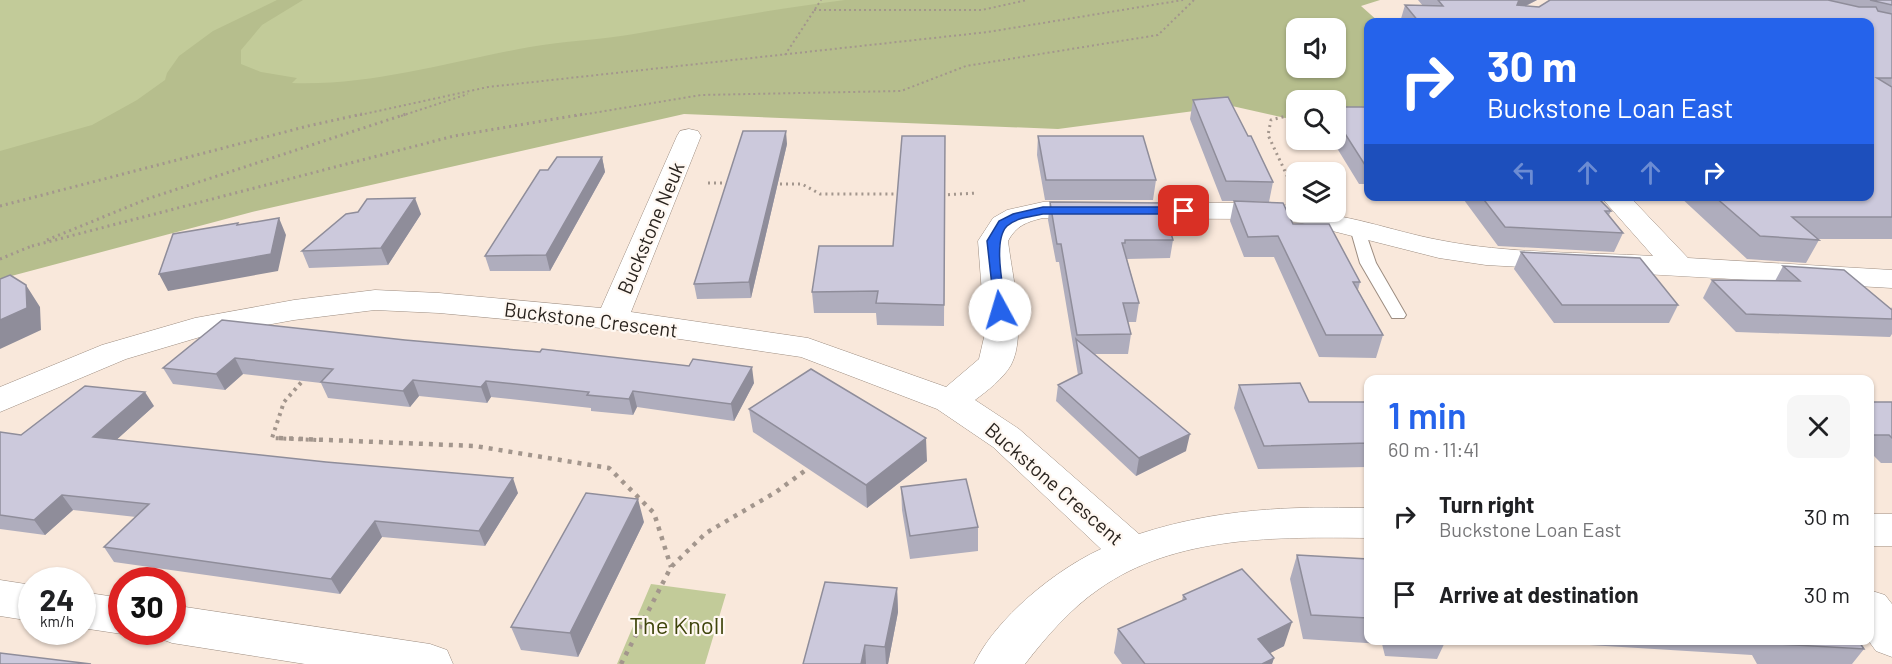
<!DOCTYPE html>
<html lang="en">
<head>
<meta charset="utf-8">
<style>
  :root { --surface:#fff; --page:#f6f6f6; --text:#202124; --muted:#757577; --accent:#2563eb }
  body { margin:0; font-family:Barlow,sans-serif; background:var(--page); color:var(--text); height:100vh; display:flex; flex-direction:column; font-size:22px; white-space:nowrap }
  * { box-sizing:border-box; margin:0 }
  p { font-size:20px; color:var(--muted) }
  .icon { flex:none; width:33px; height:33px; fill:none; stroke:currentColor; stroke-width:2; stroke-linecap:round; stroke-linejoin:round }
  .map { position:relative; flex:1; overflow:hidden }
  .drawer { position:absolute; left:1364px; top:375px; width:510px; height:270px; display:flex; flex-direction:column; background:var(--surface); border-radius:12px; box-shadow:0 2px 4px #0004 }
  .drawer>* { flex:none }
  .hud { position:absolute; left:1364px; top:18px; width:510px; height:183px; border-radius:12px; box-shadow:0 2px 4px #0004; background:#2563eb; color:#fff; overflow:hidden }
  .tools { position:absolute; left:1286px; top:18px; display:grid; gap:12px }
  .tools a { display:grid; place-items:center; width:60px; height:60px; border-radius:12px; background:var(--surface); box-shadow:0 2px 4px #0004; font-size:30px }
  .speed { position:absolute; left:18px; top:567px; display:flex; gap:12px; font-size:30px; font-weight:700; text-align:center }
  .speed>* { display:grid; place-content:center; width:78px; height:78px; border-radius:50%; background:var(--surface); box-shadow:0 2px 4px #0004; line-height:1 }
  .speed small { font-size:15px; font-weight:400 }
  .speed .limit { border:9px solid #d22; background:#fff; color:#111 }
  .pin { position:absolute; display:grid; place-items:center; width:51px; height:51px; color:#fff; margin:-26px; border-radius:12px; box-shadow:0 3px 9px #0006 }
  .me { position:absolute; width:66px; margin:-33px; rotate:354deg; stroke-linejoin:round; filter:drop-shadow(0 0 4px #0008) }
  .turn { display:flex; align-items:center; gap:21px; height:126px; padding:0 24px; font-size:27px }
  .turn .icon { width:78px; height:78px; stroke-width:2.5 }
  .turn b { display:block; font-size:42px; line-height:51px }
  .lanes { display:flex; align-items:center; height:57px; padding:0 24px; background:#0003; justify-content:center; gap:30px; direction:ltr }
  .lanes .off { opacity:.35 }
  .round { display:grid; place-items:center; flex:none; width:63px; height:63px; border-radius:12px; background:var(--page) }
  .head { display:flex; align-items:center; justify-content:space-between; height:102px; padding:0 24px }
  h1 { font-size:36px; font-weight:600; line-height:45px; color:var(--accent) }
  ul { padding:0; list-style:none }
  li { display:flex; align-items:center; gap:18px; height:78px; padding:0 24px }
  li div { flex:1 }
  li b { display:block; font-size:22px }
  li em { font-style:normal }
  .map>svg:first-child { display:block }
  .green { fill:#c2cb99 }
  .forest { fill:#b6be8d; fill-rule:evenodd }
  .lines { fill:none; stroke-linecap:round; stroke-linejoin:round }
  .service-casing { stroke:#9d8d81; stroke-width:2 }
  .minor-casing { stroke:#9d8d81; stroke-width:1 }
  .path-far3 { stroke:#a3968d; stroke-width:2; stroke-dasharray:2 3; stroke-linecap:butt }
  .path-far2 { stroke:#a3968d; stroke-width:3; stroke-dasharray:2 4; stroke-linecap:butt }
  .path-far1 { stroke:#a3968d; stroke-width:4; stroke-dasharray:3 4.5; stroke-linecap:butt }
  .path { stroke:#a3968d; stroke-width:4.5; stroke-dasharray:4 6; stroke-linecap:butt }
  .service { fill:#fff; fill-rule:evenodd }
  .minor { fill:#fff; fill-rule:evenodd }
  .wall { fill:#afadbd }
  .shaded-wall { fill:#8f8d9a }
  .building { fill:#ccc9dc; stroke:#8f8d9a; stroke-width:1.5 }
  .route { fill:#2563eb; stroke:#184099; stroke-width:1.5 }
  .labels { text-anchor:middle; stroke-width:4.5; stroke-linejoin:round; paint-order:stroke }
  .street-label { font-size:20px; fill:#2a241f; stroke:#fff8f2 }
  .near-park-label { font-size:24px; fill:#40460d; stroke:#fff8f2 }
</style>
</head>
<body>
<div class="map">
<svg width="1892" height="664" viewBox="0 0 1892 664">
  <rect width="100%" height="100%" fill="#f9e8db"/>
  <path class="green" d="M0,0H936L0,205Z
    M651,584L726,594L705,664H617Z"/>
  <path class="forest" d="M277,0H303L262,25L241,50V64L261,72L297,78L292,83C373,86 451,61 530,47C564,41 599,40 634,34C704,22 774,9 845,0H1380L1361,6L1379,22H1368V106L1335,111V100H1296V116L1285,118L1232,106L1058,129L684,114L252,212L0,279V151L92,125L137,100L165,80L167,73L179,56L213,31ZM1296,28H1335V68H1296Z"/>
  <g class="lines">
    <g class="service-casing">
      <path id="service" d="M1357,224L1364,228L1376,263L1406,315L1404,318H1392L1360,263L1350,228Z"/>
    </g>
    <g class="minor-casing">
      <path id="minor" d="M689,129L698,131L701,136L631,312L808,338L946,387L979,359L985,333L978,241L993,218L1007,210L1043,202L1254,203L1296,206V212C1345,212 1391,231 1439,240C1508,254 1582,252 1653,256L1600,196H1629L1688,258L1892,270V288L1486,265L1439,258L1301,223L1254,219L1043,218C1026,222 1016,226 1008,241C1012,275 1027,335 1011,365C1003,379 987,391 975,400L1019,429L1139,534C1216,509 1288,506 1368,508V538C1278,537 1175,535 1099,589C1070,609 1046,637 1025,664H974C996,618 1055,570 1101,549L993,447L937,409L801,357L612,329L439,313L375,310L294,320L200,337L126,359L0,412V387L102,345L195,318L294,300L375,290L439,293L601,308L677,136L680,131Z
        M1869,514H1892V546H1869Z
        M0,580L32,585V621L0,616Z
        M1869,590L1885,595L1892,604V657L1876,651L1868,640Z
        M82,592L122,598V632H130L122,634L82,628Z
        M172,605L430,644L447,650L453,664H305L172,643L156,637L153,632H172Z"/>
    </g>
    <path class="path-far3" d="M814,10H982L1027,0
      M785,55L821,0
      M355,116L488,87L988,32L1183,0
      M401,116L468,94
      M575,116L701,95L901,91L966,66L1158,35L1194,0
      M1288,116L1296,114"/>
    <path class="path-far2" d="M1290,182L1268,135L1271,120L1294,114
      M708,183H730
      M774,184H802L820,194H901
      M942,195L977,193
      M0,206L308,126L362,114
      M47,240L147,199L406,114
      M32,246L454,136L584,114
      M0,259L32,246"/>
    <path class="path-far1" d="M306,377L284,402L272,438L317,440"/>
    <path class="path" d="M279,438L475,446L609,468L654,513L671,567
      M621,664L671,567L706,533L776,492L810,467"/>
    <use href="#service" class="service"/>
    <use href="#minor" class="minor"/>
  </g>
  <path class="wall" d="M1418,0H1537L1526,6L1539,7L1550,0H1892V239H1818L1819,240L1806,263L1747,259L1679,196H1869V22H1400L1405,5L1423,6Z
    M1193,100L1248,136L1273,182L1269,202L1239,201L1293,224L1360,282L1358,290L1383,335L1376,358L1319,357L1274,257H1244L1230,221L1234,201H1222L1190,119Z
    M1335,107L1368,108V184H1359L1332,140H1335Z
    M945,136L944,326L877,325L876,313H814L812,292L893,246Z
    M1038,136L1156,180L1153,200H1045L1037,155Z
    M787,144L751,298L697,299L694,284Z
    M602,157L605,172L550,271H490L485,256L548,170Z
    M1461,196H1596L1611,211L1609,215L1623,233L1614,252L1498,246Z
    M1050,202L1173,240L1170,258L1127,259L1139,303L1136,322H1128L1131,334L1128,354H1095L1186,451L1136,476L1056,401L1058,385L1078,375L1059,262H1056L1048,220Z
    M421,214L388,265L309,268L302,251Z
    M1521,252L1678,305L1669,323H1554L1514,269Z
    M1783,266L1891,309L1892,307V334L1890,337L1736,332L1703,298L1712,280L1775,281Z
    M222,320L754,383L734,421L637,407L633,415L591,411V408L491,397L487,403L419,396L410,407L328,398L321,383L243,374L225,390L173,384L163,368Z
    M1239,385L1309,402H1368V467L1258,469L1234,408Z
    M1869,402H1892V463H1881L1874,456H1869Z
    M154,406L116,440L518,493L485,546L382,537L340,594L114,562L104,547L136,517L73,510L45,535L0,529V432L21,435Z
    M749,409L927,461L867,508L753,432Z
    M901,487L978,527V551L910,559L902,510Z
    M644,522L578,657L521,650L511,627Z
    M1297,555L1368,559V640H1446L1437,659L1385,656L1382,644L1303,639L1290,579Z
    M897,588L898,612L888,664H803Z
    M1183,595L1284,646L1270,653L1274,658L1272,664H1122L1114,653L1118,629L1182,601Z
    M1508,640H1858L1864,649L1852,664H1757L1752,655Z"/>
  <path class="shaded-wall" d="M1519,0H1537L1517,10V5Z
    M786,131L787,144L751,298L749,282Z
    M602,157L605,172L550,271L546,255Z
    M415,198L421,214L388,265L381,248Z
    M279,218L286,235L278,271L168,291L159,274Z
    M26,285L40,307L41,330L0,349V320Z
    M235,358L243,374L225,390L216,374Z
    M752,367L754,383L734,421L731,404Z
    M413,380L419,396L410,407L403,391Z
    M486,381L491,397L487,403L481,387Z
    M633,391L637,407L633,415L629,399Z
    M145,392L154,406L103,452L93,437Z
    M1190,434L1186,451L1136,476L1139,458Z
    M926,438L927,461L867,508L866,485Z
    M513,478L518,493L485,546L479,531Z
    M62,495L73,510L45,535L34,520Z
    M638,499L644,522L578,657L570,633Z
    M375,521L382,537L340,594L331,579Z
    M897,588L898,612L888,664H886L885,647Z
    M1292,622L1284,646L1251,663L1258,639Z
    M865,645L866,664H861Z
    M1274,658L1272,664H1262Z"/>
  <path class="building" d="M1438,0H1519L1517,5L1539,7L1550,0H1828L1859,7H1876L1878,11L1892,14V78H1877L1892,87V217H1792L1819,240L1760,236L1714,196H1869V22H1419L1405,5L1443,6Z
    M1870,0H1892V5Z
    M1228,97L1248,136H1251L1273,182L1226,181L1193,100Z
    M1335,107H1367L1368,108V165H1365L1335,118Z
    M743,131H786L749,282L694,284Z
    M902,136H945L944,305L876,303L878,291L812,292L819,246H893Z
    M1038,136H1143L1156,180H1046Z
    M557,157H602L546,255L485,256L540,170H548Z
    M1481,196H1596L1611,211H1605L1623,233L1505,227Z
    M415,198L381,248L302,251L346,214L358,212L367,199Z
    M1234,201L1283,203L1293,224H1329L1360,282H1353L1383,335H1326L1278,236L1248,237Z
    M1050,202L1162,203L1173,240H1125V243H1122L1139,303H1123L1131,334L1077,335L1061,244H1057Z
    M279,218L271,254L159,274L173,234L238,223L237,225Z
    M1521,252L1640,258L1678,305H1562Z
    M1783,266L1844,270L1892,310V319L1746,314L1712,280L1800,281Z
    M10,275L26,285L27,308L0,320V279Z
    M222,320L405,340L540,352L542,349L689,366L693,359L752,367L731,404L633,391L629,399L587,395L589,392L486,381L481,387L413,380L403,391L321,382L333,369L235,358L216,374L163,368Z
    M1076,339L1190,434L1139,458L1058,385L1082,373Z
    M811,369L926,438L866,485L749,409Z
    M1300,383L1309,402H1368V443L1264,446L1239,385Z
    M85,386L145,392L93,437L326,462L513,478L479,531L375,521L331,579L104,547L149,504L62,495L34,520L0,515V432L21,435Z
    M1869,402H1892V438L1889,435H1869Z
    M966,479L978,527L910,536L901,487Z
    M586,493L638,499L570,633L511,627Z
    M1297,555L1368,559V618L1311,615Z
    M1242,569L1292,622L1258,639L1274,658L1262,664H1145L1118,629L1186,599L1183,595Z
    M825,582L897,588L885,647L865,645L861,664H803Z
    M1776,640H1858L1864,649L1778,644Z
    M0,653L91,664H0Z"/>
  <path class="route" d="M1043,207H1184L1189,211L1184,214H1043C1032,216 1016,218 1007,226C992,241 1004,290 1006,310L1000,314L995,313L987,241L999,221L1013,214Z"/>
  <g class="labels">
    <g class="street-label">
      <text transform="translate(651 228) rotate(-67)" y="7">Buckstone Neuk</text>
      <text transform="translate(591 320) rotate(7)" y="7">Buckstone Crescent</text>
      <text transform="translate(1054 484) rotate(41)" y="7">Buckstone Crescent</text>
    </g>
    <g class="near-park-label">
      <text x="677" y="634">The Knoll</text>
    </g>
  </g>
</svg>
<div class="tools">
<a><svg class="icon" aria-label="sound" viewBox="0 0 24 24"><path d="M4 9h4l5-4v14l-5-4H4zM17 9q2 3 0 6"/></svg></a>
<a><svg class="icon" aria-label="search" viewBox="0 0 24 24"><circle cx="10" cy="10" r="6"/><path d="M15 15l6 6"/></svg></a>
<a><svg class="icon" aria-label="layers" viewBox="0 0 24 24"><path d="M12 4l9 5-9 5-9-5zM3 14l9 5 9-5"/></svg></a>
</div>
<div class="speed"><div>24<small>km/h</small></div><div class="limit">30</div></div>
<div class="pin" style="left:1184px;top:211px;background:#d93025"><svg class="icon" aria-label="arrive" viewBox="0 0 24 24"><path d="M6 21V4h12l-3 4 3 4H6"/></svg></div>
<svg class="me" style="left:1000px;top:310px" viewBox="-20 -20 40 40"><circle r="19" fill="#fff"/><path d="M0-13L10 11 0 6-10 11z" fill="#2563eb"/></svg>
<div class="hud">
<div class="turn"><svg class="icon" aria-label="right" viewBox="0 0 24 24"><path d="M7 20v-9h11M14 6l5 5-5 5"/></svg><div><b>30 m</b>Buckstone Loan East</div></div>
<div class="lanes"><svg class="icon off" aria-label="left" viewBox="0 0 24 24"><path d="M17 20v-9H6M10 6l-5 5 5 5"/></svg><svg class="icon off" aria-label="ahead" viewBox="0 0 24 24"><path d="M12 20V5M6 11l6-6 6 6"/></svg><svg class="icon off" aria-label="ahead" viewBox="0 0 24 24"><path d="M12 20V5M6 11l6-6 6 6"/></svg><svg class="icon" aria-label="right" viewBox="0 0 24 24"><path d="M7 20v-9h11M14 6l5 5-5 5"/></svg></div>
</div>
<section class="drawer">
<div class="head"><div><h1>1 min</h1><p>60 m · 11:41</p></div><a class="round"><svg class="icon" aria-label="close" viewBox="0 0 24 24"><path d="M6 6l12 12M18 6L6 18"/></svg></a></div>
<ul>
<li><svg class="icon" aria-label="right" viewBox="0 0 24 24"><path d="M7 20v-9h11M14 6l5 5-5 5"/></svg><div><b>Turn right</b><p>Buckstone Loan East</p></div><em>30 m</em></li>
<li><svg class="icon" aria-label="arrive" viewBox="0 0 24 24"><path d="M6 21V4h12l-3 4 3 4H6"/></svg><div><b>Arrive at destination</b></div><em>30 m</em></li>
</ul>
</section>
</div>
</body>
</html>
